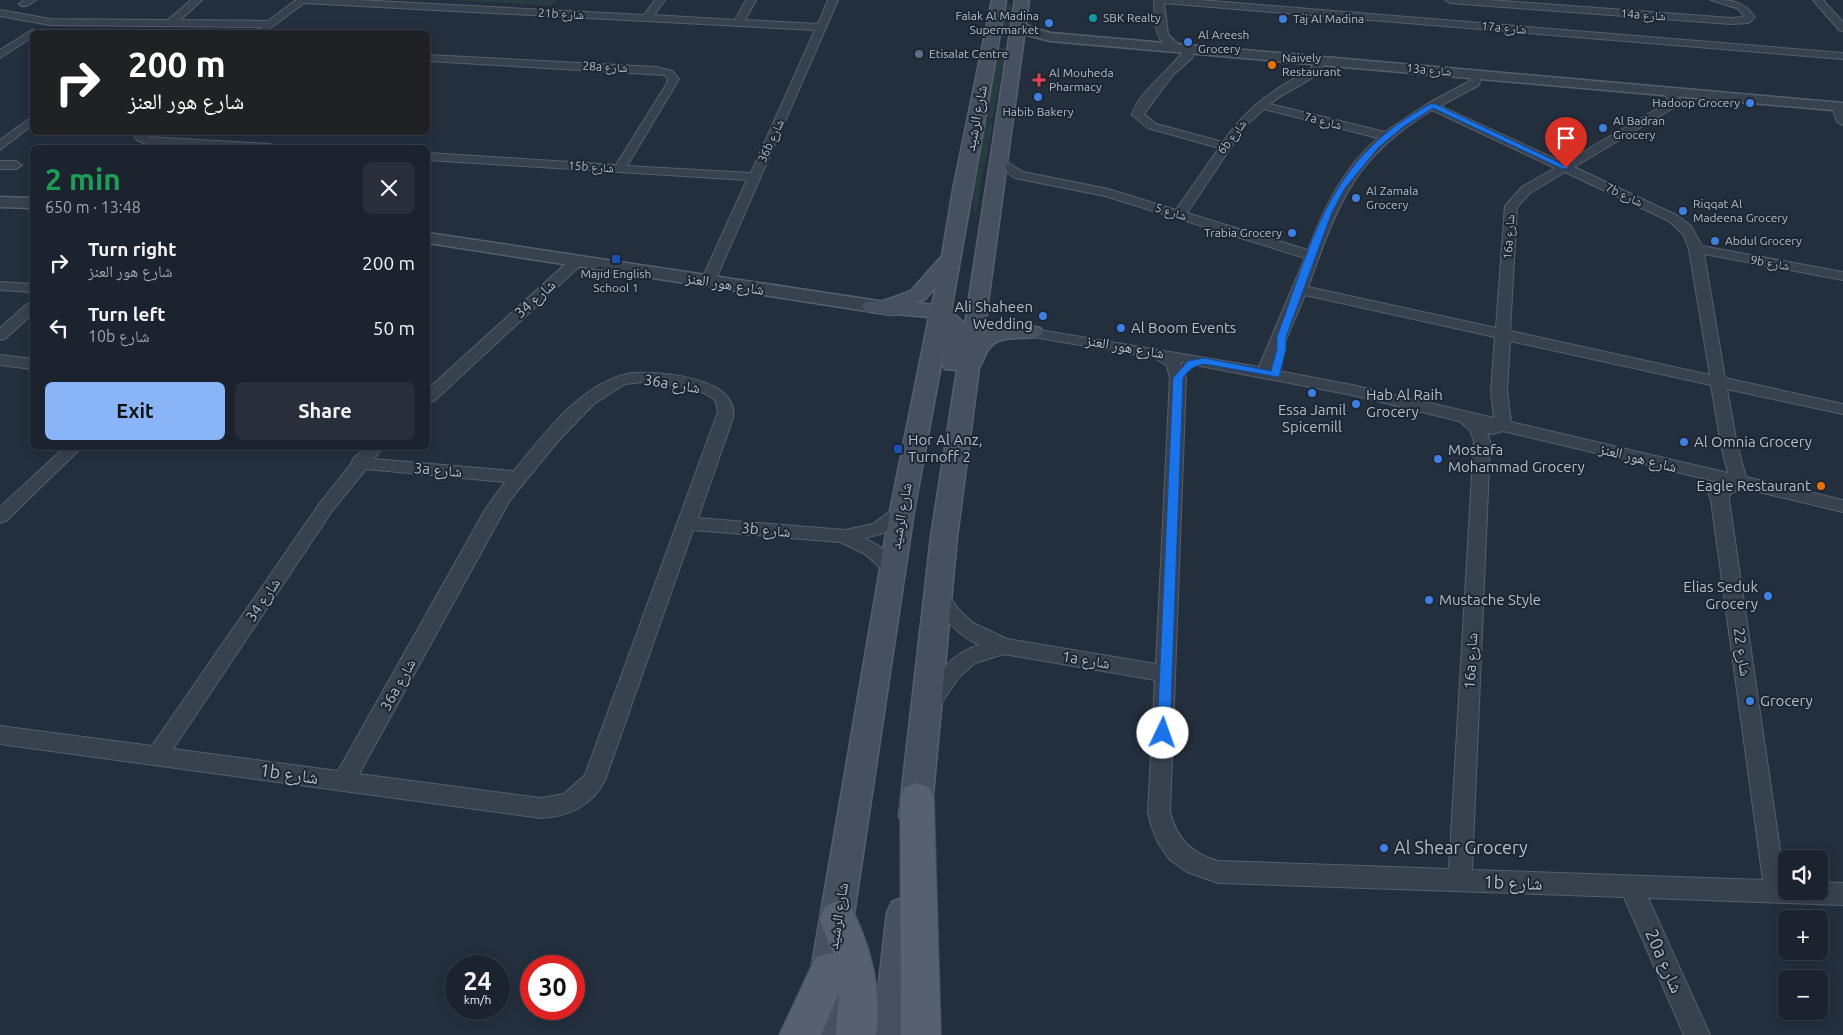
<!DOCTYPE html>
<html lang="en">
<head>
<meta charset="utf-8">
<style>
  :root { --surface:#1b232e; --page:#282f3a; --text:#f1f3f6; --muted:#a0a4aa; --line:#39404a; --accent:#8ab4f8 }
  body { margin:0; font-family:Ubuntu,"Noto Naskh Arabic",sans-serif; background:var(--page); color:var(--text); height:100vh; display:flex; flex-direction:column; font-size:19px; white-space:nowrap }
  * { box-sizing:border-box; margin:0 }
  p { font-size:16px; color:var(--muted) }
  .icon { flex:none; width:28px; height:28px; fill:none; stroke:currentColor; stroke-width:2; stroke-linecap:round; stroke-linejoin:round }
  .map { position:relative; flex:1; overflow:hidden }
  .details { position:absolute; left:30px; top:145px; width:400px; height:305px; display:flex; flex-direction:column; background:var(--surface); border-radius:8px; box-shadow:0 2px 12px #0003,0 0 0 1px var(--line) }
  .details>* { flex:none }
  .top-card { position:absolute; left:30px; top:30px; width:400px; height:105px; border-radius:8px; box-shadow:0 2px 12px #0003,0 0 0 1px var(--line); background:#202124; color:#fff; overflow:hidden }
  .buttons { position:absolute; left:1778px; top:850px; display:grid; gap:10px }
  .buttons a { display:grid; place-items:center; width:50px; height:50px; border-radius:8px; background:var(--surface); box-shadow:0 2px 12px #0003,0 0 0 1px var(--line); font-size:25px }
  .speed { position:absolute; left:445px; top:955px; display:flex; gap:10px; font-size:25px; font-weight:700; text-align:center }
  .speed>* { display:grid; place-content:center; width:65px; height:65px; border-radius:50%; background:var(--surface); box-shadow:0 2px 12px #0003,0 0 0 1px var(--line); line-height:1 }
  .speed small { font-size:12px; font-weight:400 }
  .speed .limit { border:8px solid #d22; background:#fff; color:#111 }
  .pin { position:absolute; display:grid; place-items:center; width:42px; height:42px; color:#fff; margin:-51px -21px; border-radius:50% 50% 50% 0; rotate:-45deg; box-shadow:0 0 5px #0007 }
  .pin .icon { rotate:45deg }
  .me { position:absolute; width:55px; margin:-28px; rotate:3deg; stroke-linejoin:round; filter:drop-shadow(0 0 4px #0008) }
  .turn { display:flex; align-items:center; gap:18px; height:105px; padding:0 15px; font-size:22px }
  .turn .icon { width:65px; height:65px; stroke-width:2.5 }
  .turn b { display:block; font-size:35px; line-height:42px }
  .round { display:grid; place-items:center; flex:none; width:52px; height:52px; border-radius:8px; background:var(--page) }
  .summary { display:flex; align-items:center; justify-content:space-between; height:85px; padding:0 15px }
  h1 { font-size:30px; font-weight:700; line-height:38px; color:#1e9e55 }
  .primary-button { display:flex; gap:10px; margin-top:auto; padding:10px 15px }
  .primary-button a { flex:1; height:58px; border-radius:8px; background:var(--accent); color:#111; font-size:20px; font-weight:700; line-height:58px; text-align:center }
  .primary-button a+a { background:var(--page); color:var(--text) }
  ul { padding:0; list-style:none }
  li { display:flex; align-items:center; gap:15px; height:65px; padding:0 15px }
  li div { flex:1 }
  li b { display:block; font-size:19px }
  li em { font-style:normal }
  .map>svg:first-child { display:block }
  .green { fill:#263c3f }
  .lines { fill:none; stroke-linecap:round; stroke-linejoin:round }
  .minor-casing { stroke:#565f6c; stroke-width:2 }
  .tertiary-casing { stroke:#565f6c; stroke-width:3 }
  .secondary-casing { stroke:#565f6c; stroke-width:3 }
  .primary-casing { stroke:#414a57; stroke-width:2 }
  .minor { fill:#38414e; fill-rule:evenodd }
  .tertiary { fill:#38414e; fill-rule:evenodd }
  .secondary { fill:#465061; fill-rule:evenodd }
  .primary { fill:#56606e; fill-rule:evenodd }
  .route { fill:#1a73e8; stroke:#114b97 }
  .culture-dot { fill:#0f9aa8; stroke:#1d2633; stroke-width:2 }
  .shop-dot { fill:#3f7fe0; stroke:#1d2633; stroke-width:2 }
  .service-dot { fill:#5c6f8a; stroke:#1d2633; stroke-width:2 }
  .food-dot { fill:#e8710a; stroke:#1d2633; stroke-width:2 }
  .health-dot { fill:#e0444e; stroke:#1d2633; stroke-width:2 }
  .transit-dot { fill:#1a4fb4; stroke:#1d2633; stroke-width:2 }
  .labels { text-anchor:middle; stroke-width:4; stroke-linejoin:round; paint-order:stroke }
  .far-street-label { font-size:12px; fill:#b4bcc9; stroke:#1d2633 }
  .far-poi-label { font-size:12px; fill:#b4bcc9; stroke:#1d2633; text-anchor:start }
  .street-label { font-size:15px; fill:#b4bcc9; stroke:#1d2633 }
  .poi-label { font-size:15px; fill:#b4bcc9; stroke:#1d2633; text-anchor:start }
  .near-street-label { font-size:18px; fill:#b4bcc9; stroke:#1d2633 }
  .near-poi-label { font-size:18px; fill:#b4bcc9; stroke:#1d2633; text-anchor:start }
</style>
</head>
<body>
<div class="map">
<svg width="1843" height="1035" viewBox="0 0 1843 1035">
  <rect width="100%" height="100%" fill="#242f3e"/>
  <path class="green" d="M453,0H557L552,6Z
    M1004,5H1013L1007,38L998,37Z
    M996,47L1006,48L1000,80L990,79Z
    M990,81H1000L993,118H983Z
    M983,120L993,121L985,165L975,164Z
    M975,166H984L976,213H973Z"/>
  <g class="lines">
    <g class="minor-casing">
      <path id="minor" d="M24,0H36L27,6H21L19,4Z
        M191,0H202L180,20L268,21L296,0H357L644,15L655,0H665L654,15L735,20L746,0H756L745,20L818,24L828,0H838L715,281L708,285L701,281L747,180L428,160V153L616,165L666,85L668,79L664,75L428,61V55L656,67L672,71L679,79L627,166L751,173L815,30L304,3L265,32H259L258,30L261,27L50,25L0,16V10L50,19L168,20Z
        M1154,0H1200L1843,53V59L1164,3L1168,34L1182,48L1177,51C1153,45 1155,20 1154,0Z
        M1445,0H1489L1731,18L1744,17L1739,9L1711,0C1731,0 1743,0 1755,17L1749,23L1731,24L1450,3Z
        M1813,0H1823L1843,22V31L1839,30Z
        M32,30L37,32H32V37L0,58V50Z
        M1190,46L1195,49L1192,58L1173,75L1144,114L1156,124L1223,142C1248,106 1273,90 1311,69L1313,65L1311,60L1316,57L1320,58L1323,65C1314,83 1285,90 1270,104L1385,132L1427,104L1470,81L1472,74L1477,71L1482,74L1479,85L1440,106L1564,163L1667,103L1668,100L1664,92L1666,90H1674L1680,100L1675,107L1574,167L1678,216L1691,226L1702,246L1843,272V280L1704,254L1725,378L1843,404V414L1727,389L1737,445L1746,477L1843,500V512L1742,488L1730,494L1729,500L1786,891H1819V882L1843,883V905L1648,898L1710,1035H1684L1624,897L1218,883L1187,872L1170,860L1158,843L1151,825L1148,812L1155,680L1004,654L975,663L959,677L938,708L931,710L924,708L921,702C934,676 951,654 979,645C956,634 941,616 929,594L931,589L938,587L945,589L958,609L973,623L1007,639L1156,664L1170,378L1167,366L1155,358L975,327L968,323L975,319L1259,367L1305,258L1105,196L1015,178L993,161L999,157L1023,172L1108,189L1176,210L1219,148L1148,128L1132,115C1138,91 1175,67 1186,47ZM1264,109L1378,138C1343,168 1324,208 1308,250L1187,213L1245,126ZM1432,110L1555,168L1522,187L1505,206L1496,328L1308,287C1338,204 1352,159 1432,110ZM1565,172L1669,221L1683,234L1689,249L1710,375L1510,331L1517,207L1530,193ZM1305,295L1495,337L1491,391L1494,418L1352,385L1273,370ZM1510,341L1711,385L1721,445L1728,473L1511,422L1507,391ZM1180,362L1352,395L1459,421L1470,430L1474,441L1449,869L1218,861C1191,853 1177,839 1170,812L1186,378ZM1503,431L1723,483L1710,486L1707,490L1711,500L1763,880L1472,870L1490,441L1487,433L1492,434Z
        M1838,104L1843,106V125L1837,122L1832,107Z
        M32,117V125L0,150V140Z
        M131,132H143L148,137L270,144L276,148H207L146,144L137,140Z
        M0,161H16L22,165L16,169H0Z
        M577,257L584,261L582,264L434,401L428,402V389L572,258Z
        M0,282L32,284V292L0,290Z
        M32,303V314L5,339L0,340V328L27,304Z
        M0,355L32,359V369L0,365Z
        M631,373C660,372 739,376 733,418L698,518L845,530L873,524L896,507L902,505L908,507L911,511C901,528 882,535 864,538C878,545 894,555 901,568L898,573L892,575L886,573L865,554L840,542L693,530L605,780C593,805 568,817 541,818L0,744V726L152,746L320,503L351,464L353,459L365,448H382L374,459L514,471C544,434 581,383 631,373ZM642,382C662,383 701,386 716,401L718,412L585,775L564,794L541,798L359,774L510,500L558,441L594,404L625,384ZM366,469L505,482L485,510L338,771L173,749L332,511Z
        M64,448H81L6,521L0,523V507Z"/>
    </g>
    <g class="tertiary-casing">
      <path id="tertiary" d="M1018,20L1033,28L1051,33L1843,103V111L1050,41L1023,34L1012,24Z
        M0,197L32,198V208L0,207Z
        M428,233L892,303L899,305L901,309L899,313L892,315L428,243Z"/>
    </g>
    <g class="secondary-casing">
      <path id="secondary" d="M992,0H1006L951,311L965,324L1015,0H1029L984,332C1001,324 1023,323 1040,328L1043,332L1040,336C1023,341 1000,332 988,350C984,355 983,362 979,368L957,537L931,816L926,826L915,830L904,826L899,816L931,537L957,370L945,369L942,364L945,343L914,511L836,1035H800L890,511L929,317L872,312L865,310L862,306L865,302L884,301L911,291L942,256L953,190ZM936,287L932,305L915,302L925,299Z
        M904,897L916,902L921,913L909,1035H873L887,913L892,902Z"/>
    </g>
    <g class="primary-casing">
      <path id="primary" d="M917,783L929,787L934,798L941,1035H901L900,798L905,787Z
        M838,901L851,906C872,949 882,988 876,1035H836L839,993L821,1035H779L815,958L829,953L834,955L819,919L825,906Z"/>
    </g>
    <use href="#minor" class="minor"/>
    <use href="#tertiary" class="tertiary"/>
    <use href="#secondary" class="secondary"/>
    <use href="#primary" class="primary"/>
  </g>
  <path class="route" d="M1430,104H1435L1570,168L1563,169L1433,108L1403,127L1378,148L1345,188L1332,212L1286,337V349L1279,377L1204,364C1194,366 1189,369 1183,378L1170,733L1168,737H1158L1157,733L1173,378L1188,361L1204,358L1271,371L1277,349V337C1302,270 1320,194 1374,144C1390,128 1410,116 1430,104Z"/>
  <circle class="culture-dot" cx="1093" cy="18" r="5"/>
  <g class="shop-dot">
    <circle cx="1283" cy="19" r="5"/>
    <circle cx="1049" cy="23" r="5"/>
    <circle cx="1188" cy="42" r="5"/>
    <circle cx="1038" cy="97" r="5"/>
    <circle cx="1750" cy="103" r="5"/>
    <circle cx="1603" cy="128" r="5"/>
    <circle cx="1356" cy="198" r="5"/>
    <circle cx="1683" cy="211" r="5"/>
    <circle cx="1292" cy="233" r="5"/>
    <circle cx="1715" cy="241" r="5"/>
    <circle cx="1043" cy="316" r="5"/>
    <circle cx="1121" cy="328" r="5"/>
    <circle cx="1312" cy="393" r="5"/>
    <circle cx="1356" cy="404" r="5"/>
    <circle cx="1684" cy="442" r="5"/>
    <circle cx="1438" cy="459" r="5"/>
    <circle cx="1768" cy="596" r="5"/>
    <circle cx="1429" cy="600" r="5"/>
    <circle cx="1750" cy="701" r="5"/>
    <circle cx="1384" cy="848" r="5"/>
  </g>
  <circle class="service-dot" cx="919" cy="54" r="5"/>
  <g class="food-dot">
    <circle cx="1272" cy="65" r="5"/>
    <circle cx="1821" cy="486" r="5"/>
  </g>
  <path class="health-dot" d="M1036.5 72.5h5v5h5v5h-5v5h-5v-5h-5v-5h5z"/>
  <g class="transit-dot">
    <rect x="611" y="254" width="10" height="10" rx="2.5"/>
    <rect x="893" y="444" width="10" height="10" rx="2.5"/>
  </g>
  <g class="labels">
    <g class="far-street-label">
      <text transform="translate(561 14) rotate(3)" y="4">21b شارع</text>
      <text transform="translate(1643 15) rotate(4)" y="4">14a شارع</text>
      <text transform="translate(1504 28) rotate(5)" y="4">17a شارع</text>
      <text transform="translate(605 67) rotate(3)" y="4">28a شارع</text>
      <text transform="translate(1429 70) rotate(5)" y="4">13a شارع</text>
      <text transform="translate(1323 121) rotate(14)" y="4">7a شارع</text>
      <text transform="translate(1232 137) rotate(-53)" y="4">6b شارع</text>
      <text transform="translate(771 141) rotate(-65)" y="4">36b شارع</text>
      <text transform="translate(591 167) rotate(4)" y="4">15b شارع</text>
      <text transform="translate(1624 195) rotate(25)" y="4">7b شارع</text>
      <text transform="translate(1171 212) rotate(17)" y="4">شارع 5</text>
      <text transform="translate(1509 237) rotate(-86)" y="4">16a شارع</text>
      <text transform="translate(1770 263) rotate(10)" y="4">9b شارع</text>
    </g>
    <g class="far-poi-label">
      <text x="1039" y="20" text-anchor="end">Falak Al Madina<tspan x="1039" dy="14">Supermarket</tspan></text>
      <text x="1103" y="22">SBK Realty</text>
      <text x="1293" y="23">Taj Al Madina</text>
      <text x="1198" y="39">Al Areesh<tspan x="1198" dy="14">Grocery</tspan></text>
      <text x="929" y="58">Etisalat Centre</text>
      <text x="1282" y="62">Naively<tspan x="1282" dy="14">Restaurant</tspan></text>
      <text x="1049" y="77">Al Mouheda<tspan x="1049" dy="14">Pharmacy</tspan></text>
      <text x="1740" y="107" text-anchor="end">Hadoop Grocery</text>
      <text x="1038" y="116" text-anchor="middle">Habib Bakery</text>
      <text x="1613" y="125">Al Badran<tspan x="1613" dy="14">Grocery</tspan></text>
      <text x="1366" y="195">Al Zamala<tspan x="1366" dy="14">Grocery</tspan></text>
      <text x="1693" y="208">Riqqat Al<tspan x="1693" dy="14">Madeena Grocery</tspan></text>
      <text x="1282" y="237" text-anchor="end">Trabia Grocery</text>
      <text x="1725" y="245">Abdul Grocery</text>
      <text x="616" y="278" text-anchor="middle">Majid English<tspan x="616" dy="14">School 1</tspan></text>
    </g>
    <g class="street-label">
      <text transform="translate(976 118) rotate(-79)" y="5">شارع الرشيد</text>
      <text transform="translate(725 284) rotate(9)" y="5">شارع هور العنز</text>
      <text transform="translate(535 299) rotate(-42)" y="5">شارع 34</text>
      <text transform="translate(1125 347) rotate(10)" y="5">شارع هور العنز</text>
      <text transform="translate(672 384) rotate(9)" y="5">36a شارع</text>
      <text transform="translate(1638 458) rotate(14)" y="5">شارع هور العنز</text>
      <text transform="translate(438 470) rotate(5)" y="5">3a شارع</text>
      <text transform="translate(901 516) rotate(-80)" y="5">شارع الرشيد</text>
      <text transform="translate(766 530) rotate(5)" y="5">3b شارع</text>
      <text transform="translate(263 600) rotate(-56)" y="5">شارع 34</text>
      <text transform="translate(1742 652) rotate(82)" y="5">شارع 22</text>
      <text transform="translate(1086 660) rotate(9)" y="5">1a شارع</text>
      <text transform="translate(1471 661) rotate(-87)" y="5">16a شارع</text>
      <text transform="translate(398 685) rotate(-61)" y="5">36a شارع</text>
      <text transform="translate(838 916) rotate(-81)" y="5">شارع الرشيد</text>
    </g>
    <g class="poi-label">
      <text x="1033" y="312" text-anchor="end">Ali Shaheen<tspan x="1033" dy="17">Wedding</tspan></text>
      <text x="1131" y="333">Al Boom Events</text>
      <text x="1366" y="400">Hab Al Raih<tspan x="1366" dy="17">Grocery</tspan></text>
      <text x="1312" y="415" text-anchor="middle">Essa Jamil<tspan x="1312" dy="17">Spicemill</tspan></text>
      <text x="908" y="445">Hor Al Anz,<tspan x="908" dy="17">Turnoff 2</tspan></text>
      <text x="1694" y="447">Al Omnia Grocery</text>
      <text x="1448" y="455">Mostafa<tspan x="1448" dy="17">Mohammad Grocery</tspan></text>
      <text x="1811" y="491" text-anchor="end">Eagle Restaurant</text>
      <text x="1758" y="592" text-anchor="end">Elias Seduk<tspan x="1758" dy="17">Grocery</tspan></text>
      <text x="1439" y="605">Mustache Style</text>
      <text x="1760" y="706">Grocery</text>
    </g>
    <g class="near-street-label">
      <text transform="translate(289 774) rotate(8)" y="6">1b شارع</text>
      <text transform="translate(1513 883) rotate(2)" y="6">1b شارع</text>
      <text transform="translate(1664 961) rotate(66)" y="6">20a شارع</text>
    </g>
    <g class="near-poi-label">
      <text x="1394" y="854">Al Shear Grocery</text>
    </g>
  </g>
</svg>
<div class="buttons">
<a><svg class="icon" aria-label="sound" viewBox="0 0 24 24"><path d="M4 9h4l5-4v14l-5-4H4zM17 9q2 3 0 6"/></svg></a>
<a>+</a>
<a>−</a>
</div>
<div class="speed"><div>24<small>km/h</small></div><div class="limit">30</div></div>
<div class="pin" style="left:1566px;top:168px;background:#d93025"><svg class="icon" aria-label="arrive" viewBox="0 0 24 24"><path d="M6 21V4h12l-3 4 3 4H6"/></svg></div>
<svg class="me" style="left:1163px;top:733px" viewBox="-20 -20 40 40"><circle r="19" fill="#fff"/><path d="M0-13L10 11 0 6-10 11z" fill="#1a73e8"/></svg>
<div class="top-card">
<div class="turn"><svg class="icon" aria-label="right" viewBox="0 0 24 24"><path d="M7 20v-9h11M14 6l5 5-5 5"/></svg><div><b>200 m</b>شارع هور العنز</div></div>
</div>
<section class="details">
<div class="summary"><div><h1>2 min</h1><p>650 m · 13:48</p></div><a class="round"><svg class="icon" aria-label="close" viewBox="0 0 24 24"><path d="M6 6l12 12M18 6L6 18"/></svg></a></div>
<ul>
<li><svg class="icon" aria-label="right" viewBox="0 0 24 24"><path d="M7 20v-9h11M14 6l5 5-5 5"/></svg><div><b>Turn right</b><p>شارع هور العنز</p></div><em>200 m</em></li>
<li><svg class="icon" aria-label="left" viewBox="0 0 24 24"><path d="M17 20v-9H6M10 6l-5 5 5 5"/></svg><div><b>Turn left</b><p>10b شارع</p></div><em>50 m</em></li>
</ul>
<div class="primary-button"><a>Exit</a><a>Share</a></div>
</section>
</div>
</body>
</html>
